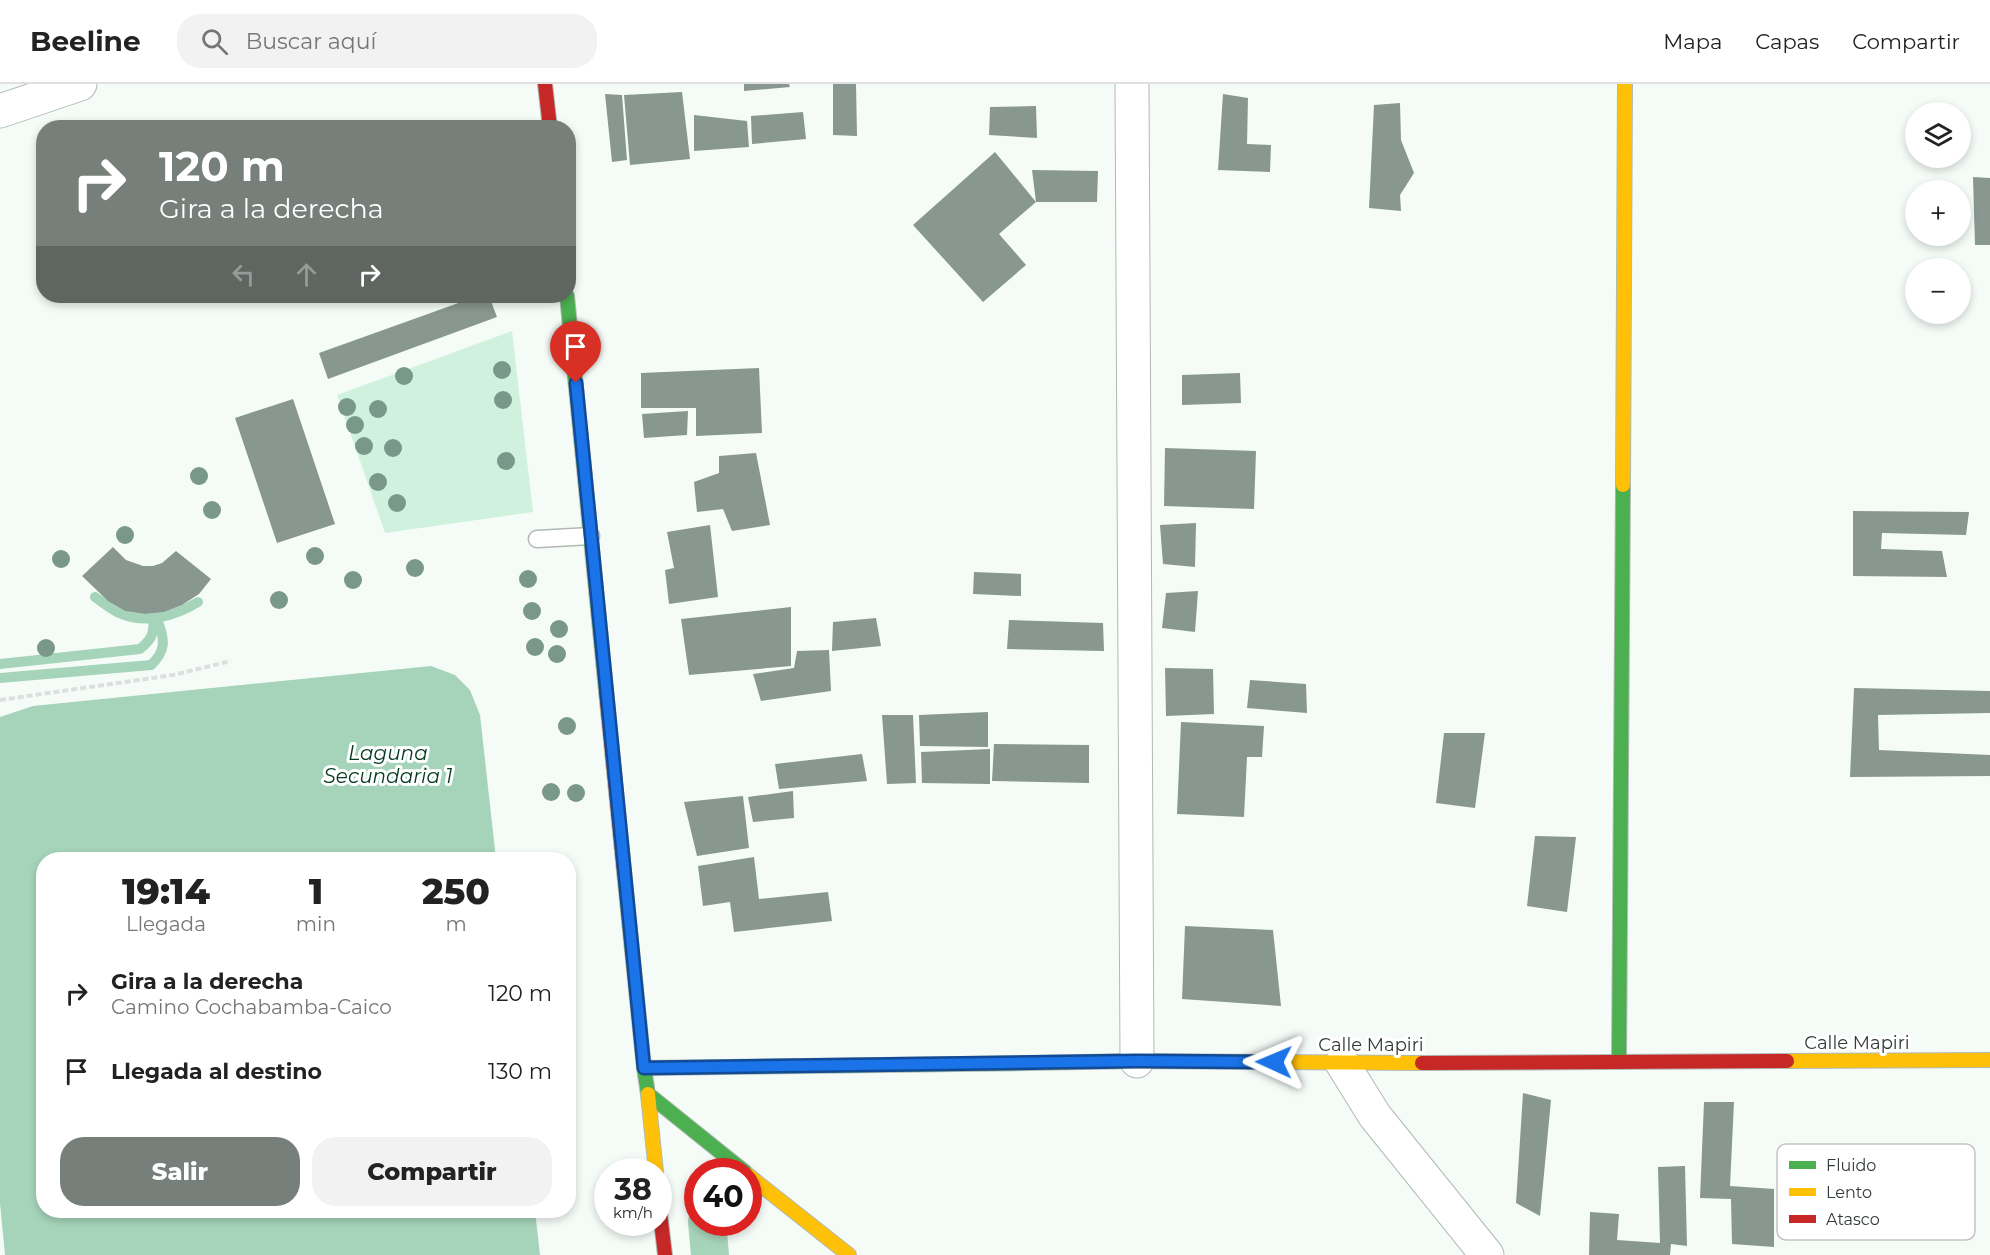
<!DOCTYPE html>
<html lang="es">
<head>
<meta charset="utf-8">
<style>
  :root { --surface:#fff; --page:#f2f2f2; --text:#222; --muted:#767676; --line:#e0e0e0; --accent:#777f7a }
  body { margin:0; font-family:Montserrat,sans-serif; background:var(--page); color:var(--text); height:100vh; display:flex; flex-direction:column; font-size:22px; white-space:nowrap }
  * { box-sizing:border-box; margin:0 }
  p { font-size:20px; color:var(--muted) }
  .icon { flex:none; width:33px; height:33px; fill:none; stroke:currentColor; stroke-width:2; stroke-linecap:round; stroke-linejoin:round }
  .map { position:relative; flex:1; overflow:hidden }
  .sheet { position:absolute; left:36px; top:768px; width:540px; height:366px; display:flex; flex-direction:column; background:var(--surface); border-radius:24px; box-shadow:0 3px 9px #0003 }
  .sheet>* { flex:none }
  .top-card { position:absolute; left:36px; top:36px; width:540px; height:183px; border-radius:24px; box-shadow:0 3px 9px #0003; background:#777f7a; color:#fff; overflow:hidden }
  .controls { position:absolute; left:1905px; top:18px; display:grid; gap:12px }
  .controls a { display:grid; place-items:center; width:66px; height:66px; border-radius:50%; background:var(--surface); box-shadow:0 3px 9px #0003; font-size:30px }
  .speed { position:absolute; left:594px; top:1074px; display:flex; gap:12px; font-size:30px; font-weight:700; text-align:center }
  .speed>* { display:grid; place-content:center; width:78px; height:78px; border-radius:50%; background:var(--surface); box-shadow:0 3px 9px #0003; line-height:1 }
  .speed small { font-size:15px; font-weight:400 }
  .speed .limit { border:9px solid #d22; background:#fff; color:#111 }
  .pin { position:absolute; display:grid; place-items:center; width:51px; height:51px; color:#fff; margin:-62px -26px; border-radius:50% 50% 50% 0; rotate:-45deg; box-shadow:0 0 6px #0007 }
  .pin .icon { rotate:45deg }
  .me { position:absolute; width:66px; margin:-33px; rotate:271deg; stroke-linejoin:round; filter:drop-shadow(0 0 4px #0008) }
  .turn { display:flex; align-items:center; gap:21px; height:126px; padding:0 24px; font-size:27px }
  .turn .icon { width:78px; height:78px; stroke-width:2.5 }
  .turn b { display:block; font-size:42px; line-height:51px }
  .lanes { display:flex; align-items:center; height:57px; padding:0 24px; background:#0003; justify-content:center; gap:30px; direction:ltr }
  .lanes .off { opacity:.35 }
  .eta { display:flex; justify-content:space-evenly; align-items:center; height:102px; text-align:center }
  .eta b { font-size:36px; font-weight:800; line-height:42px }
  .button { display:flex; gap:12px; margin-top:auto; padding:12px 24px }
  .button a { flex:1; height:69px; border-radius:24px; background:var(--accent); color:#fff; font-size:24px; font-weight:800; line-height:69px; text-align:center }
  .button a+a { background:var(--page); color:var(--text) }
  ul { padding:0; list-style:none }
  li { display:flex; align-items:center; gap:18px; height:78px; padding:0 24px }
  li div { flex:1 }
  li b { display:block; font-size:22px }
  li em { font-style:normal }
  header { display:flex; align-items:center; gap:36px; box-sizing:border-box; height:84px; padding:0 30px; background:var(--surface); border-bottom:2px solid var(--line) }
  header strong { font-size:28px }
  nav { display:flex; gap:33px; margin-inline-start:auto; font-size:21px }
  .search { width:420px; height:54px; background:var(--page); display:flex; align-items:center; gap:15px; box-sizing:border-box; padding:0 21px; border-radius:24px; color:var(--muted); font-size:22px }
  .map>svg:first-child { display:block }
  .green { fill:#d0f1de }
  .water { fill:#a6d4ba }
  .lines { fill:none; stroke-linecap:round; stroke-linejoin:round }
  .stream { stroke:#a6d4ba; stroke-width:10 }
  .canal { stroke:#a6d4ba; stroke-width:38 }
  .building { fill:#889790 }
  .lane-casing { stroke:#b2b9b4; stroke-width:19 }
  .street-casing { stroke:#b2b9b4; stroke-width:35 }
  .fast-casing { stroke:#b2b9b4; stroke-width:16 }
  .slow-casing { stroke:#b2b9b4; stroke-width:16 }
  .jam-casing { stroke:#b2b9b4; stroke-width:16 }
  .path { stroke:#dcdfde; stroke-width:4; stroke-dasharray:6 3; stroke-linecap:butt }
  .lane { stroke:#fefffe; stroke-width:16 }
  .street { stroke:#fefffe; stroke-width:33 }
  .fast { stroke:#4caf50; stroke-width:14 }
  .slow { stroke:#ffc107; stroke-width:14 }
  .jam { stroke:#c62828; stroke-width:14 }
  .tree { fill:#7a988a }
  .route-casing { stroke:#114b97; stroke-width:15 }
  .route { stroke:#1a73e8; stroke-width:10 }
  .labels { text-anchor:middle; stroke-width:6; stroke-linejoin:round; paint-order:stroke }
  .street-label { font-size:18px; fill:#333b36; stroke:#fff }
  .water-label { font-size:20px; font-style:italic; fill:#043923; stroke:#fff }
  .key { fill:#fff; stroke:#c2c4c3; stroke-width:1.5 }
  .key-label { font-size:16px; fill:#333b36 }
</style>
</head>
<body>
<header>
<strong>Beeline</strong>
<div class="search"><svg class="icon" aria-label="search" viewBox="0 0 24 24"><circle cx="10" cy="10" r="6"/><path d="M15 15l6 6"/></svg>Buscar aquí</div>
<nav><a>Mapa</a><a>Capas</a><a>Compartir</a></nav>
</header>
<div class="map">
<svg width="1990" height="1171" viewBox="0 0 1990 1171">
  <rect width="100%" height="100%" fill="#f5fcf8"/>
  <path class="green" d="M512,247L533,428L385,449L337,311Z"/>
  <path class="water" d="M431,582L455,591L470,606L480,631L496,775L44,776V1126L535,1127L540,1171H5L0,1119V633L33,622Z"/>
  <g class="lines">
    <path class="stream" d="M95,513C103,519 111,525 119,529C145,541 175,532 198,518
      M0,580L140,565C151,556 155,549 153,535
      M0,594L151,581C166,567 165,556 158,538"/>
    <path class="canal" d="M707,1138L710,1171"/>
  </g>
  <path class="building" d="M744,0H789L790,3L744,7Z
    M833,0H856L857,52L833,51Z
    M682,8L690,75L630,81L624,11Z
    M605,10L622,11L627,76L612,78Z
    M1223,10L1248,14L1247,60L1271,61L1270,88L1218,86Z
    M1400,19L1401,56L1414,89L1400,111L1401,127L1369,124L1374,21Z
    M1036,22L1037,54L989,51L990,23Z
    M803,28L806,55L752,60L751,32Z
    M694,31L747,37L749,63L694,67Z
    M995,68L1036,118L999,150L1026,181L983,218L913,141Z
    M1032,86L1098,87L1097,118H1036Z
    M1973,93L1990,94V161H1975Z
    M478,212H489L497,233L328,295L319,269Z
    M759,284L762,349L696,352V324H641V289Z
    M1240,289L1241,319L1182,321V291Z
    M293,315L335,440L277,459L235,334Z
    M688,327L687,351L644,354L642,330Z
    M1165,364L1256,367L1254,425L1164,422Z
    M756,369L770,441L732,447L723,425L697,428L694,398L719,389V372Z
    M1853,427L1969,428L1966,451L1882,449L1881,465L1942,467L1947,493L1853,492Z
    M1196,439L1195,483L1163,480L1160,441Z
    M710,441L718,513L669,520L665,486L674,484L667,448Z
    M113,463L126,476L143,482H153L162,479L176,467L211,495L199,510L182,521L164,528L145,530L125,527L108,517L82,492Z
    M974,488L1021,490V512L973,510Z
    M1198,507L1195,548L1162,544L1166,509Z
    M791,523V582L689,591L681,535Z
    M876,534L881,562L832,567L833,538Z
    M1009,536L1103,539L1104,567L1007,565Z
    M829,566L831,607L761,617L753,590L794,584L797,567Z
    M1165,584L1213,585L1214,630L1166,632Z
    M1250,596L1306,600L1307,629L1247,624Z
    M1854,604L1990,607V629L1878,631L1879,666L1990,671V692L1850,693Z
    M988,628V663L920,662L919,631Z
    M882,631H913L916,699L887,700Z
    M1181,638L1264,642L1262,673H1247L1244,733L1177,730Z
    M1444,649H1485L1475,724L1436,719Z
    M994,660L1089,661V699L992,697Z
    M990,665V700L922,699L921,668Z
    M862,670L867,697L779,705L775,680Z
    M793,707L794,734L753,738L748,713Z
    M743,712L749,764L697,772L684,718Z
    M1535,752L1576,753L1567,828L1527,822Z
    M754,773L759,815L828,808L832,837L734,848L730,818L703,822L698,782Z
    M1185,842L1273,846L1281,922L1182,915Z
    M1523,1009L1551,1016L1540,1132L1516,1119Z
    M1704,1018H1734L1730,1102L1774,1105V1163L1732,1160L1731,1115L1700,1114Z
    M1685,1082L1687,1162L1671,1160L1670,1171H1589L1590,1128L1619,1130L1617,1156L1660,1159L1658,1083Z"/>
  <g class="lines">
    <g class="lane-casing">
      <path id="lane" d="M537,455L591,452"/>
    </g>
    <g class="street-casing">
      <path id="street" d="M1132,0L1137,977
        M0,27L80,0
        M1342,979L1375,1032L1487,1171"/>
    </g>
    <g class="fast-casing">
      <path id="fast" d="M567,212L606,607
        M624,787L644,984
        M1619,978L1623,401
        M745,1088L648,1010L644,984L1028,979"/>
    </g>
    <g class="slow-casing">
      <path id="slow" d="M1623,401L1625,0
        M1787,977L1990,976
        M1028,979L1137,977L1422,979
        M648,1010L656,1088
        M748,1091L849,1171"/>
    </g>
    <g class="jam-casing">
      <path id="jam" d="M545,0L550,44
        M606,607L624,787
        M1422,979L1787,977
        M658,1112L665,1171"/>
    </g>
    <path class="path" d="M0,616L173,591L231,577"/>
    <use href="#lane" class="lane"/>
    <use href="#street" class="street"/>
    <use href="#fast" class="fast"/>
    <use href="#slow" class="slow"/>
    <use href="#jam" class="jam"/>
  </g>
  <g class="tree">
    <circle cx="502" cy="286" r="9"/>
    <circle cx="404" cy="292" r="9"/>
    <circle cx="503" cy="316" r="9"/>
    <circle cx="347" cy="323" r="9"/>
    <circle cx="378" cy="325" r="9"/>
    <circle cx="355" cy="341" r="9"/>
    <circle cx="364" cy="362" r="9"/>
    <circle cx="393" cy="364" r="9"/>
    <circle cx="506" cy="377" r="9"/>
    <circle cx="199" cy="392" r="9"/>
    <circle cx="378" cy="398" r="9"/>
    <circle cx="397" cy="419" r="9"/>
    <circle cx="212" cy="426" r="9"/>
    <circle cx="125" cy="451" r="9"/>
    <circle cx="315" cy="472" r="9"/>
    <circle cx="61" cy="475" r="9"/>
    <circle cx="415" cy="484" r="9"/>
    <circle cx="528" cy="495" r="9"/>
    <circle cx="353" cy="496" r="9"/>
    <circle cx="279" cy="516" r="9"/>
    <circle cx="532" cy="527" r="9"/>
    <circle cx="559" cy="545" r="9"/>
    <circle cx="535" cy="563" r="9"/>
    <circle cx="46" cy="564" r="9"/>
    <circle cx="557" cy="570" r="9"/>
    <circle cx="567" cy="642" r="9"/>
    <circle cx="551" cy="708" r="9"/>
    <circle cx="576" cy="709" r="9"/>
  </g>
  <g class="lines">
    <g class="route-casing">
      <path id="route" d="M576,299L644,984L1137,977L1274,978"/>
    </g>
    <use href="#route" class="route"/>
  </g>
  <g class="labels">
    <g class="street-label">
      <text x="1857" y="965">Calle Mapiri</text>
      <text x="1371" y="967">Calle Mapiri</text>
    </g>
    <g class="water-label">
      <text x="388" y="676">Laguna<tspan x="388" dy="23">Secundaria 1</tspan></text>
    </g>
  </g>
  <rect x="1777" y="1060" width="198" height="96" rx="9" class="key"/>
  <rect x="1789" y="1077" width="27" height="8" fill="#4caf50"/>
  <rect x="1789" y="1104" width="27" height="8" fill="#ffc107"/>
  <rect x="1789" y="1131" width="27" height="8" fill="#c62828"/>
  <g class="key-label">
    <text x="1826" y="1087">Fluido</text>
    <text x="1826" y="1114">Lento</text>
    <text x="1826" y="1141">Atasco</text>
  </g>
</svg>
<div class="controls">
<a><svg class="icon" aria-label="layers" viewBox="0 0 24 24"><path d="M12 4l9 5-9 5-9-5zM3 14l9 5 9-5"/></svg></a>
<a>+</a>
<a>−</a>
</div>
<div class="speed"><div>38<small>km/h</small></div><div class="limit">40</div></div>
<div class="pin" style="left:576px;top:299px;background:#d93025"><svg class="icon" aria-label="arrive" viewBox="0 0 24 24"><path d="M6 21V4h12l-3 4 3 4H6"/></svg></div>
<svg class="me" style="left:1274px;top:978px" viewBox="-20 -20 40 40"><path d="M0-17L14 15 0 8-14 15z" fill="#1a73e8" stroke="#fff" stroke-width="4"/></svg>
<div class="top-card">
<div class="turn"><svg class="icon" aria-label="right" viewBox="0 0 24 24"><path d="M7 20v-9h11M14 6l5 5-5 5"/></svg><div><b>120 m</b>Gira a la derecha</div></div>
<div class="lanes"><svg class="icon off" aria-label="left" viewBox="0 0 24 24"><path d="M17 20v-9H6M10 6l-5 5 5 5"/></svg><svg class="icon off" aria-label="ahead" viewBox="0 0 24 24"><path d="M12 20V5M6 11l6-6 6 6"/></svg><svg class="icon" aria-label="right" viewBox="0 0 24 24"><path d="M7 20v-9h11M14 6l5 5-5 5"/></svg></div>
</div>
<section class="sheet">
<div class="eta">
<div><b>19:14</b><p>Llegada</p></div>
<div><b>1</b><p>min</p></div>
<div><b>250</b><p>m</p></div>
</div>
<ul>
<li><svg class="icon" aria-label="right" viewBox="0 0 24 24"><path d="M7 20v-9h11M14 6l5 5-5 5"/></svg><div><b>Gira a la derecha</b><p>Camino Cochabamba-Caico</p></div><em>120 m</em></li>
<li><svg class="icon" aria-label="arrive" viewBox="0 0 24 24"><path d="M6 21V4h12l-3 4 3 4H6"/></svg><div><b>Llegada al destino</b></div><em>130 m</em></li>
</ul>
<div class="button"><a>Salir</a><a>Compartir</a></div>
</section>
</div>
</body>
</html>
